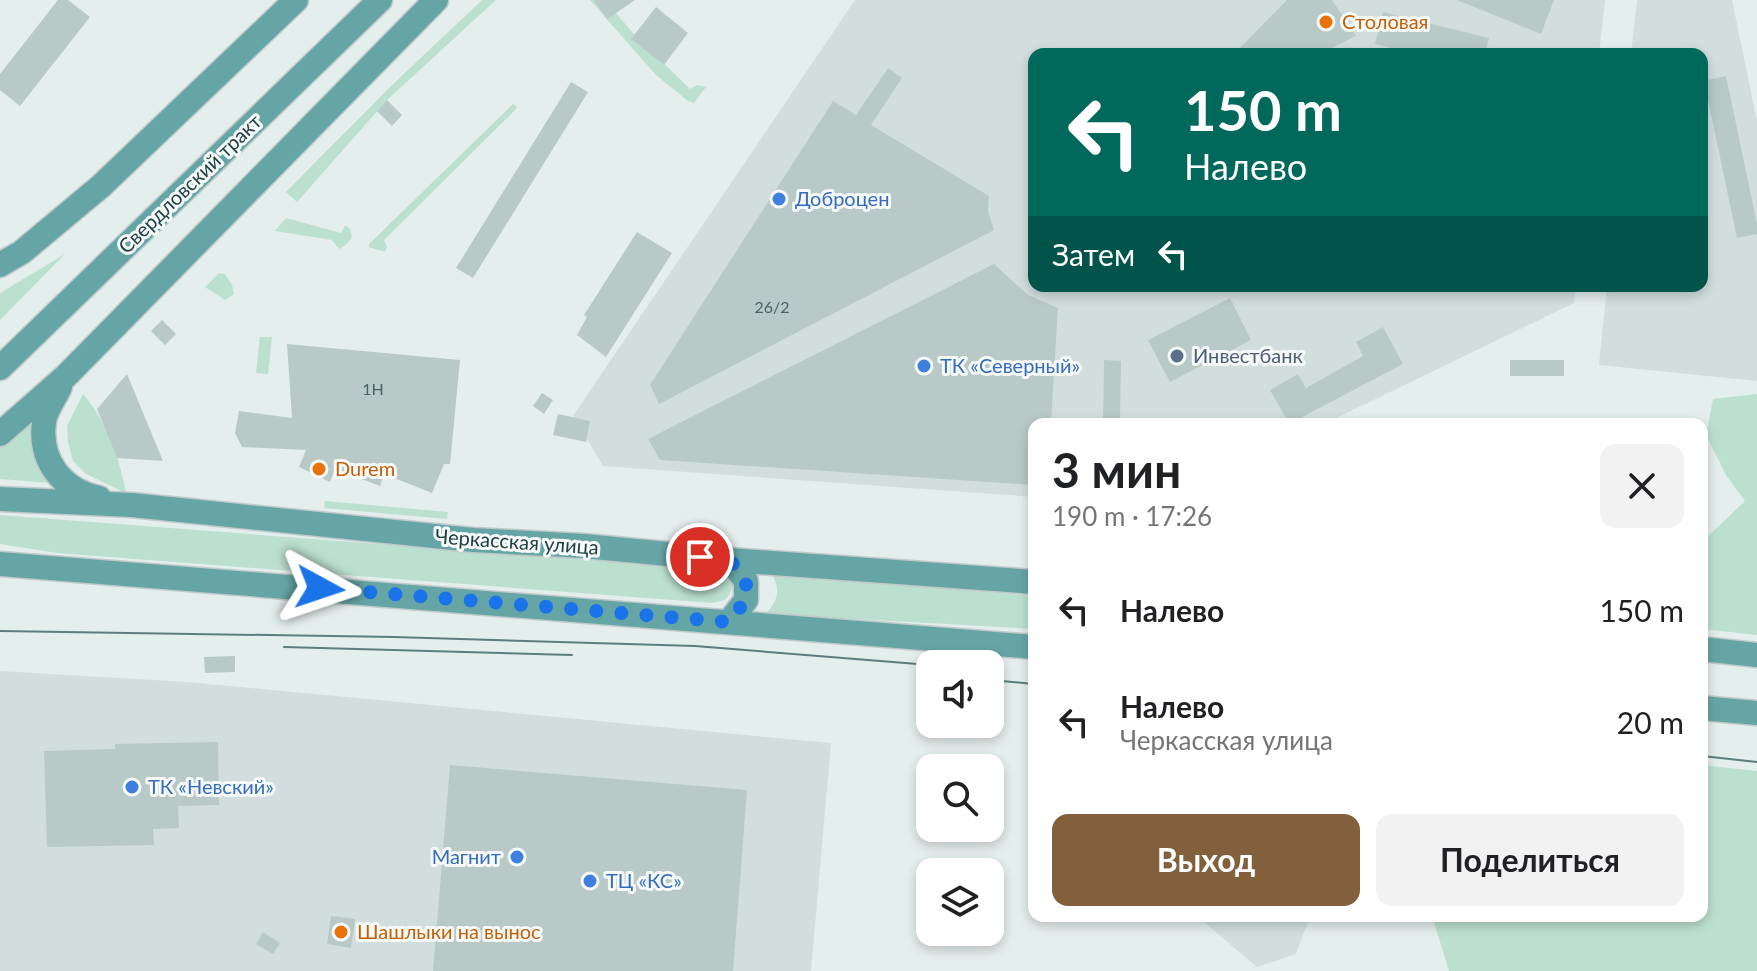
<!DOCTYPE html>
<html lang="ru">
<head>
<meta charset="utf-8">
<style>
  :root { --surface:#fff; --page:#f2f2f2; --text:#202124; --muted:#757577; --accent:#82603b }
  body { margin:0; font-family:Lato,sans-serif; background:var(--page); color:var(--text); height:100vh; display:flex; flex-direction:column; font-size:30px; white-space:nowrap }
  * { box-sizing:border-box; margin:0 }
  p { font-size:26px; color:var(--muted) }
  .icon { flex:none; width:44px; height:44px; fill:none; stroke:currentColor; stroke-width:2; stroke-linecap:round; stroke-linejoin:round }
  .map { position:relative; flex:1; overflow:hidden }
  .details { position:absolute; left:1028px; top:418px; width:680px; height:504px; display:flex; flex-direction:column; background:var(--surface); border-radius:16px; box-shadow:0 4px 12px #0003 }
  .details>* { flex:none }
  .guide { position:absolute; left:1028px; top:48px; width:680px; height:244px; border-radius:16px; box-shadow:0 4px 12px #0003; background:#00695c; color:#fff; overflow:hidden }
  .tools { position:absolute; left:916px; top:650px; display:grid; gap:16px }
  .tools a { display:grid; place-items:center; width:88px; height:88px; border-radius:16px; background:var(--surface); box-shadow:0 4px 12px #0003; font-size:40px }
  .pin { position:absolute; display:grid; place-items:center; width:68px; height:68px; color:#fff; margin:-34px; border:4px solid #fff; border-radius:50%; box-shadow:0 2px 8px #0007 }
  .me { position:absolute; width:88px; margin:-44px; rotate:95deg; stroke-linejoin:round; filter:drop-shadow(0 0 6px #0008) }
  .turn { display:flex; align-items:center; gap:28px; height:168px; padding:0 24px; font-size:36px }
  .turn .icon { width:104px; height:104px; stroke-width:2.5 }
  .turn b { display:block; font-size:56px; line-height:68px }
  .then { display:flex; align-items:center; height:76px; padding:0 24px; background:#0003; gap:16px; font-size:30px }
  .round { display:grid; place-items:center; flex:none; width:84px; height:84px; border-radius:16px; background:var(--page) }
  .head { display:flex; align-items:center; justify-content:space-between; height:136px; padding:0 24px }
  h1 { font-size:48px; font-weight:700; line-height:60px }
  .primary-button { display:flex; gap:16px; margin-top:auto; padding:16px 24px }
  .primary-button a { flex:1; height:92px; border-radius:16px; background:var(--accent); color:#fff; font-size:32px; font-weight:700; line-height:92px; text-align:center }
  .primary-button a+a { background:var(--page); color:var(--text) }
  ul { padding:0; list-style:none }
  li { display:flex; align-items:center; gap:24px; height:112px; padding:0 24px }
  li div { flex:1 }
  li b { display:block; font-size:30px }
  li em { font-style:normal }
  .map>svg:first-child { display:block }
  .built { fill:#d2dedd }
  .green { fill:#bce0d0 }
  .building { fill:#b9c9c7 }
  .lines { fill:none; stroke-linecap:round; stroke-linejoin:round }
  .primary-casing { stroke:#c1caca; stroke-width:27 }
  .primary { stroke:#66a5a6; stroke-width:24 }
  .tram { stroke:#5d7c7d; stroke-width:2 }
  .route { stroke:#1a73e8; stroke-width:14; stroke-dasharray:0 25.2 }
  .food-dot { fill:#e8710a; stroke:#f5faf9; stroke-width:3 }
  .shop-dot { fill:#3f7fe0; stroke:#f5faf9; stroke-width:3 }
  .service-dot { fill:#5c6f8a; stroke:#f5faf9; stroke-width:3 }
  .labels { text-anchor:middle; stroke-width:6; stroke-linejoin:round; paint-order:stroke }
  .number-label { font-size:16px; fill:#486363 }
  .food-label { font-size:20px; fill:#c56008; stroke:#f5faf9; text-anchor:start }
  .street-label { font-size:20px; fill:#224142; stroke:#f5faf9 }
  .shop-label { font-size:20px; fill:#366cbe; stroke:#f5faf9; text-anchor:start }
  .service-label { font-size:20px; fill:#4e5e75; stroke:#f5faf9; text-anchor:start }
</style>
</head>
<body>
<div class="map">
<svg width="1757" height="971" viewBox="0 0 1757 971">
  <rect width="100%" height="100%" fill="#e4eeed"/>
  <path class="built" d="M855,0H1605L1599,54H1034V286H1576L1574,303L1324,424H1034V497L603,466L573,416Z
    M1637,0H1732L1757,121V381L1599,365L1607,286H1702V54H1631Z
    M0,671L187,682L831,743L811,971H0Z
    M1197,916H1310L1296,954L1257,967Z"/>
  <path class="green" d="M482,0H496L387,100L297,202L286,192L391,86Z
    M590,0H605L632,32L690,89L697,85L706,87L694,103L688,101L656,75Z
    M513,104L517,107L514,111L384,240L387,247L385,252L369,247V244Z
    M286,218L341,233L345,225L350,229L352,237L347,244L339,249L332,240L275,231Z
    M65,254L0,320V293Z
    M219,273L225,274L232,285L234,294L225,300L205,287Z
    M260,337H272L268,374L256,373Z
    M83,394C106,420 120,459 126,493L86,474L73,461L68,442L67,426Z
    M1757,394V635L1702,629V542L1745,501L1726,475L1706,435L1713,399Z
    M42,409L52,483L0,479V444Z
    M325,501L448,512L447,519L324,508Z
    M0,515L721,570C735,577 736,588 725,600L712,603L57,553L0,544Z
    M772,574L1034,596V629L766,614C778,599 781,591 772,574Z
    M1702,765L1757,771V971H1449L1432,916H1702Z"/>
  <path class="building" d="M58,0H68L90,17L20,106L0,90V74Z
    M594,0H635L607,19Z
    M1287,0H1332L1356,36L1319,54H1234Z
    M1457,0H1554L1541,34Z
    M656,7L688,33L664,65L631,39Z
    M1383,12L1489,38L1485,54H1416L1375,44Z
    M888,68L902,78L871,125L989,196L988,211L994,230L659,404L650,385L833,101L856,115Z
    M1726,76L1757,224V234L1737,238L1704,81Z
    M571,82L588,92L473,278L456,268Z
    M387,100L402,115L392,126L377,111Z
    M637,232L672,253L606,357L577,335L587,317L584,315Z
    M994,264L1028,295L1058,308L1051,424H1034V485L660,460L648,439Z
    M1230,298L1251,340L1170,382L1148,340Z
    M162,320L176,334L165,345L151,331Z
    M1383,327L1403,364L1289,424L1270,390L1298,374L1306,388L1331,374L1363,356L1356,342Z
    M287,344L460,360L450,464H444L432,493L384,474L380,486L335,469L330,482L299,467L306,450L242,447L235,433L239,411L292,418Z
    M1104,360L1121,361L1120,424H1103Z
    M1510,360H1564V376H1510Z
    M127,374L163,461L117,458L97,409Z
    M542,393L553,400L544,414L533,406Z
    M558,414L590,421L586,442L553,435Z
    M235,656V672L205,673L204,657Z
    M218,742L219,805L178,806L179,828L153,829L154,845L47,847L44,751L115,749V744Z
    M450,765L747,790L733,971H433Z
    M331,916L355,919L351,948L327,944Z
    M263,932L280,943L273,954L256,944Z"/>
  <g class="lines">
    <g class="primary-casing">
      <path id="primary" d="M0,265L22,252L101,186L296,0
        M0,368L380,0
        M60,387C55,398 45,411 44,422C39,461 62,490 99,498
        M0,434L66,376L436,0
        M0,499L132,505L473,540L584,546L730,560L1034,582
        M0,564L1034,647
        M729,622L746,600V581L730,560
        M1702,649L1757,655
        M1702,708L1757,713"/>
    </g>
    <use href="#primary" class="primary"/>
    <path class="tram" d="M0,631L394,637L695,646L930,665
      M284,647L572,655
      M990,680L1034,684
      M1702,756L1757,762"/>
  </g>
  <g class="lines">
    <path class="route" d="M320,588L729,622L746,600V581L730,560L700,557"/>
  </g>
  <g class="food-dot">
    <circle cx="1326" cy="22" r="8"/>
    <circle cx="319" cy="469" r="8"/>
    <circle cx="341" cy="932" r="8"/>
  </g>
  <g class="shop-dot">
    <circle cx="779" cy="199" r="8"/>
    <circle cx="924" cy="366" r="8"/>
    <circle cx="132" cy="787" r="8"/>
    <circle cx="517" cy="857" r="8"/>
    <circle cx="590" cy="881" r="8"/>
  </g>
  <circle class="service-dot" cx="1177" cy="356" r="8"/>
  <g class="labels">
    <g class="number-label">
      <text x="772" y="313">26/2</text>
      <text x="373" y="395">1Н</text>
    </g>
    <g class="food-label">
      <text x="1342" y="29">Столовая</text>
      <text x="335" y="476">Durem</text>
      <text x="357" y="939">Шашлыки на вынос</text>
    </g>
    <g class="street-label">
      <text transform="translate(190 184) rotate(-44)" y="7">Свердловский тракт</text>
      <text transform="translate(517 542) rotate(4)" y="7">Черкасская улица</text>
    </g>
    <g class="shop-label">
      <text x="795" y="206">Доброцен</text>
      <text x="940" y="373">ТК «Северный»</text>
      <text x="148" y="794">ТК «Невский»</text>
      <text x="501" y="864" text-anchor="end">Магнит</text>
      <text x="606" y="888">ТЦ «КС»</text>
    </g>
    <g class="service-label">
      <text x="1193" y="363">Инвестбанк</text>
    </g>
  </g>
</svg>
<div class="tools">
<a><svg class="icon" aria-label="sound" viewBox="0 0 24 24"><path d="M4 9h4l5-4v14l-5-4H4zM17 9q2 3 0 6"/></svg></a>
<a><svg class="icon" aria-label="search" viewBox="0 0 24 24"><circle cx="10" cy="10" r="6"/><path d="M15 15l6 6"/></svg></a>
<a><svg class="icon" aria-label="layers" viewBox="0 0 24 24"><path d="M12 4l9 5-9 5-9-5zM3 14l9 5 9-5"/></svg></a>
</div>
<div class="pin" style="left:700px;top:557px;background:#d93025"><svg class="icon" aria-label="arrive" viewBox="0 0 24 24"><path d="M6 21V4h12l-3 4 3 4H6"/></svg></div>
<svg class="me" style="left:320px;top:588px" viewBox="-20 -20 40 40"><path d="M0-17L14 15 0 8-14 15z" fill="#1a73e8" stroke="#fff" stroke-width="4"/></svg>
<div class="guide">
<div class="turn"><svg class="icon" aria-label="left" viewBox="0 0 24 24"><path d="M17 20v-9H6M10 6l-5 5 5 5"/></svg><div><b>150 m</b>Налево</div></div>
<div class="then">Затем<svg class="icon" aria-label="left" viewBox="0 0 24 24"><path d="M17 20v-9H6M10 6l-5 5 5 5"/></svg></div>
</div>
<section class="details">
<div class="head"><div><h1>3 мин</h1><p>190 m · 17:26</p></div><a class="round"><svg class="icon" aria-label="close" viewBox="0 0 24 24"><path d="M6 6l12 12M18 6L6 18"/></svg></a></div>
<ul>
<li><svg class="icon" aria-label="left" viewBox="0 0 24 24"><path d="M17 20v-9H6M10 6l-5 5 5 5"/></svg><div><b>Налево</b></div><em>150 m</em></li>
<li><svg class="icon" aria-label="left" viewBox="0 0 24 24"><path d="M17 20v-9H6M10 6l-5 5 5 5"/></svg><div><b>Налево</b><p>Черкасская улица</p></div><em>20 m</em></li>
</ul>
<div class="primary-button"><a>Выход</a><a>Поделиться</a></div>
</section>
</div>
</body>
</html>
